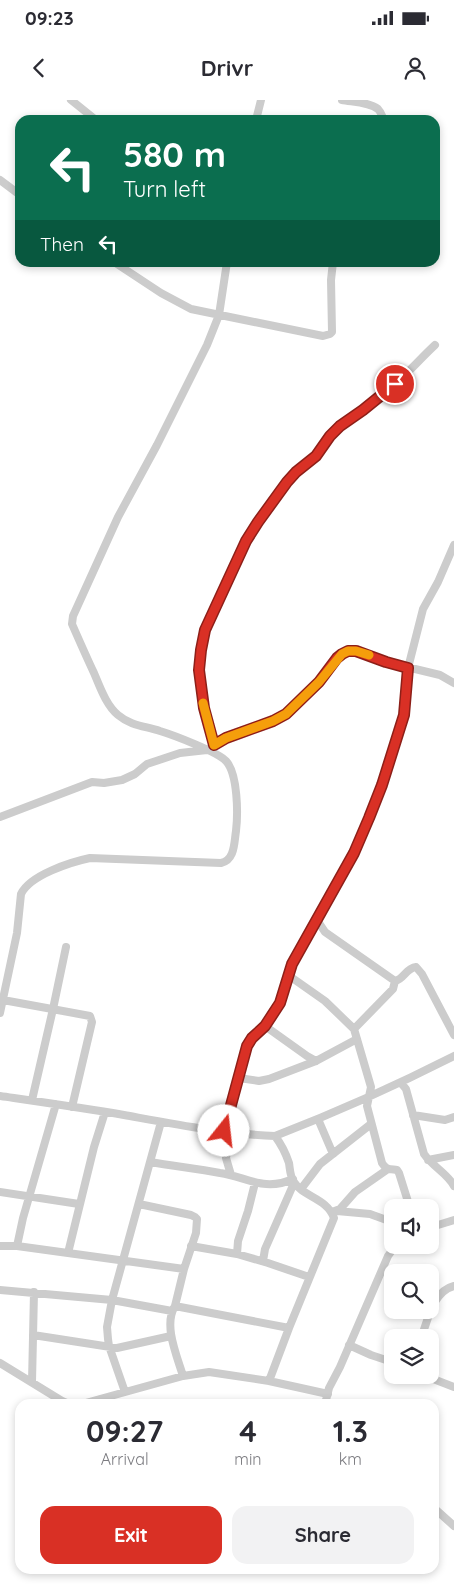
<!DOCTYPE html>
<html lang="en">
<head>
<meta charset="utf-8">
<style>
  :root { --surface:#fff; --page:#f2f2f3; --text:#2b2b33; --muted:#7c7c81; --accent:#d93025 }
  body { margin:0; font-family:Quicksand,sans-serif; background:var(--page); color:var(--text); height:100vh; display:flex; flex-direction:column; font-size:19px; white-space:nowrap }
  * { box-sizing:border-box; margin:0 }
  p { font-size:16px; color:var(--muted) }
  .icon { flex:none; width:28px; height:28px; fill:none; stroke:currentColor; stroke-width:2; stroke-linecap:round; stroke-linejoin:round }
  .map { position:relative; flex:1; overflow:hidden }
  .panel { position:absolute; left:15px; top:1299px; width:424px; height:175px; display:flex; flex-direction:column; background:var(--surface); border-radius:15px; box-shadow:0 2px 8px #0003 }
  .panel>* { flex:none }
  .guide { position:absolute; left:15px; top:15px; width:425px; height:152px; border-radius:15px; box-shadow:0 2px 8px #0003; background:#0b6e4f; color:#fff; overflow:hidden }
  .fabs { position:absolute; left:384px; top:1099px; display:grid; gap:10px }
  .fabs a { display:grid; place-items:center; width:55px; height:55px; border-radius:10px; background:var(--surface); box-shadow:0 2px 8px #0003; font-size:25px }
  .pin { position:absolute; display:grid; place-items:center; width:42px; height:42px; color:#fff; margin:-21px; border:2px solid #fff; border-radius:50%; box-shadow:0 1px 5px #0007 }
  .me { position:absolute; width:55px; margin:-28px; rotate:16deg; stroke-linejoin:round; filter:drop-shadow(0 0 4px #0008) }
  .turn { display:flex; align-items:center; gap:18px; height:105px; padding:0 25px; font-size:22px }
  .turn .icon { width:65px; height:65px; stroke-width:2.5 }
  .turn b { display:block; font-size:35px; line-height:42px }
  .then { display:flex; align-items:center; height:48px; padding:0 25px; background:#0003; gap:10px; font-size:19px }
  .eta { display:flex; justify-content:space-evenly; align-items:center; height:85px; text-align:center }
  .eta b { font-size:30px; font-weight:800; line-height:35px }
  .primary-button { display:flex; gap:10px; margin-top:auto; padding:10px 25px }
  .primary-button a { flex:1; height:58px; border-radius:15px; background:var(--accent); color:#fff; font-size:20px; font-weight:800; line-height:58px; text-align:center }
  .primary-button a+a { background:var(--page); color:var(--text) }
  .status { display:flex; justify-content:space-between; align-items:center; height:35px; padding:0 25px; background:var(--surface); direction:ltr }
  .status svg { height:14px; fill:currentColor }
  header { display:flex; justify-content:space-between; align-items:center; height:65px; padding:0 25px; background:var(--surface); font-size:22px; font-weight:800 }
  .map>svg:first-child { display:block }
  .lines { fill:none; stroke-linecap:round; stroke-linejoin:round }
  .minor { stroke:#ccc; stroke-width:8 }
  .route-casing { stroke:#8d1f18; stroke-width:12 }
  .route { stroke:#d93025; stroke-width:9 }
  .slow { stroke:#f59e0b; stroke-width:9 }
</style>
</head>
<body>
<div class="status"><b>09:23</b><svg viewBox="0 0 49 12"><path d="M0 12V9h3v3zM5 12V6h3v6zM10 12V3h3v9zM15 12V0h3v12zM26 1h20v11H26zM47 4h2v5h-2z"/></svg></div>
<header><svg class="icon" aria-label="back" viewBox="0 0 24 24"><path d="M15 5l-7 7 7 7"/></svg>Drivr<svg class="icon" aria-label="person" viewBox="0 0 24 24"><circle cx="12" cy="8" r="4"/><path d="M4 21q1-7 8-7t8 7"/></svg></header>
<div class="map">
<svg width="454" height="1489" viewBox="0 0 454 1489">
  <rect width="100%" height="100%" fill="#fff"/>
  <g class="lines">
    <path class="minor" d="M71,0L96,20
      M342,0C352,2 369,2 378,9C381,12 382,16 384,20
      M256,20L261,0
      M0,80L20,95
      M114,162L161,193L191,209L323,236L330,234L332,232L331,180L333,162
      M214,645C206,615 197,584 201,552C203,531 213,514 222,495C241,454 256,415 288,381C296,371 308,365 316,356C325,346 329,334 340,326C358,312 377,300 394,285C409,272 421,258 435,245
      M0,717L92,682L104,683L122,680L135,674L147,664L180,653L207,650L226,638L273,621L286,614L319,582L337,558L342,554L348,551H355L386,562L440,575L454,583
      M317,820L325,832L395,881C404,879 406,868 416,867L422,874L454,935
      M288,875L325,901L354,929L371,987L367,1006L382,1063C386,1070 390,1069 397,1070L399,1073L410,1108
      M3,900L90,916L92,922L72,1007
      M0,913L17,833L21,794C30,775 71,762 90,758L221,763C235,760 234,743 236,731C238,714 238,674 226,661C218,652 173,635 160,631C145,626 131,626 118,615C106,605 100,587 94,573C86,556 79,540 72,524L73,516L118,417L157,345L207,245L219,215L227,162
      M265,926L307,956L316,961
      M354,929L393,889L395,881
      M239,978L259,981L269,979L316,961L357,939
      M401,983L406,989L424,1054C433,1067 447,1073 454,1086
      M0,996C41,1002 83,1008 124,1015C174,1024 225,1034 275,1036C281,1044 286,1054 289,1063C290,1069 290,1077 294,1082C303,1097 327,1098 334,1118L289,1228L269,1281
      M32,1000L53,909L66,847
      M413,1015L445,1020L454,1017
      M318,1019L333,1054
      M224,1031L247,946L252,938L265,926L280,903L292,864L354,753L369,718L382,685L404,615L408,568L423,509L438,482L454,445
      M230,1032L226,1058L231,1075
      M275,1036C337,1012 395,986 454,956
      M428,1060L454,1055
      M150,1062C174,1066 197,1069 220,1073C247,1077 264,1092 293,1079
      M301,1089L320,1064L371,1024
      M0,1092L79,1104
      M139,1104L191,1115L195,1117L197,1119L196,1133L184,1169L175,1206C163,1225 177,1256 183,1276
      M337,1111L370,1114L392,1122
      M332,1112L340,1109L355,1092L388,1069
      M438,1125L454,1120
      M0,1146H17L68,1153L184,1169
      M17,1146L23,1118L56,1004
      M191,1146L237,1154L268,1163L309,1177
      M68,1153L94,1047L105,1012
      M237,1154L238,1141L248,1111L255,1083
      M263,1161L265,1149L294,1083
      M0,1190L112,1200L172,1211
      M175,1206L289,1228
      M33,1235L117,1248L171,1236
      M421,1238C428,1220 433,1191 454,1186
      M349,1245L371,1255L392,1262
      M0,1263L62,1301L69,1304
      M423,1275L454,1287
      M32,1282L34,1192
      M125,1292L109,1246L108,1239L107,1227L112,1200L161,1022
      M82,1304L183,1276L209,1272L269,1281L328,1294
      M325,1304L329,1288L340,1267L388,1156L396,1145
      M434,1408L454,1426"/>
  </g>
  <g class="lines">
    <g class="route-casing">
      <path id="route" d="M224,1031L247,946L252,938L265,926L280,903L292,864L354,753L369,718L382,685L404,615L408,568L386,562L356,551H348L342,554L337,558L319,582L286,614L273,621L226,638L214,645L204,608L199,570L201,550L205,530L246,441L258,422L287,382L296,372L316,356L330,336L340,326L363,310L395,284"/>
    </g>
    <use href="#route" class="route"/>
    <path class="slow" d="M203,603L214,645L226,638L273,621L286,614L319,582L342,554L348,551H356L369,555"/>
  </g>
</svg>
<div class="fabs">
<a><svg class="icon" aria-label="sound" viewBox="0 0 24 24"><path d="M4 9h4l5-4v14l-5-4H4zM17 9q2 3 0 6"/></svg></a>
<a><svg class="icon" aria-label="search" viewBox="0 0 24 24"><circle cx="10" cy="10" r="6"/><path d="M15 15l6 6"/></svg></a>
<a><svg class="icon" aria-label="layers" viewBox="0 0 24 24"><path d="M12 4l9 5-9 5-9-5zM3 14l9 5 9-5"/></svg></a>
</div>
<div class="pin" style="left:395px;top:284px;background:#d93025"><svg class="icon" aria-label="arrive" viewBox="0 0 24 24"><path d="M6 21V4h12l-3 4 3 4H6"/></svg></div>
<svg class="me" style="left:224px;top:1031px" viewBox="-20 -20 40 40"><circle r="19" fill="#fff"/><path d="M0-13L10 11 0 6-10 11z" fill="#d93025"/></svg>
<div class="guide">
<div class="turn"><svg class="icon" aria-label="left" viewBox="0 0 24 24"><path d="M17 20v-9H6M10 6l-5 5 5 5"/></svg><div><b>580 m</b>Turn left</div></div>
<div class="then">Then<svg class="icon" aria-label="left" viewBox="0 0 24 24"><path d="M17 20v-9H6M10 6l-5 5 5 5"/></svg></div>
</div>
<section class="panel">
<div class="eta">
<div><b>09:27</b><p>Arrival</p></div>
<div><b>4</b><p>min</p></div>
<div><b>1.3</b><p>km</p></div>
</div>
<div class="primary-button"><a>Exit</a><a>Share</a></div>
</section>
</div>
</body>
</html>
